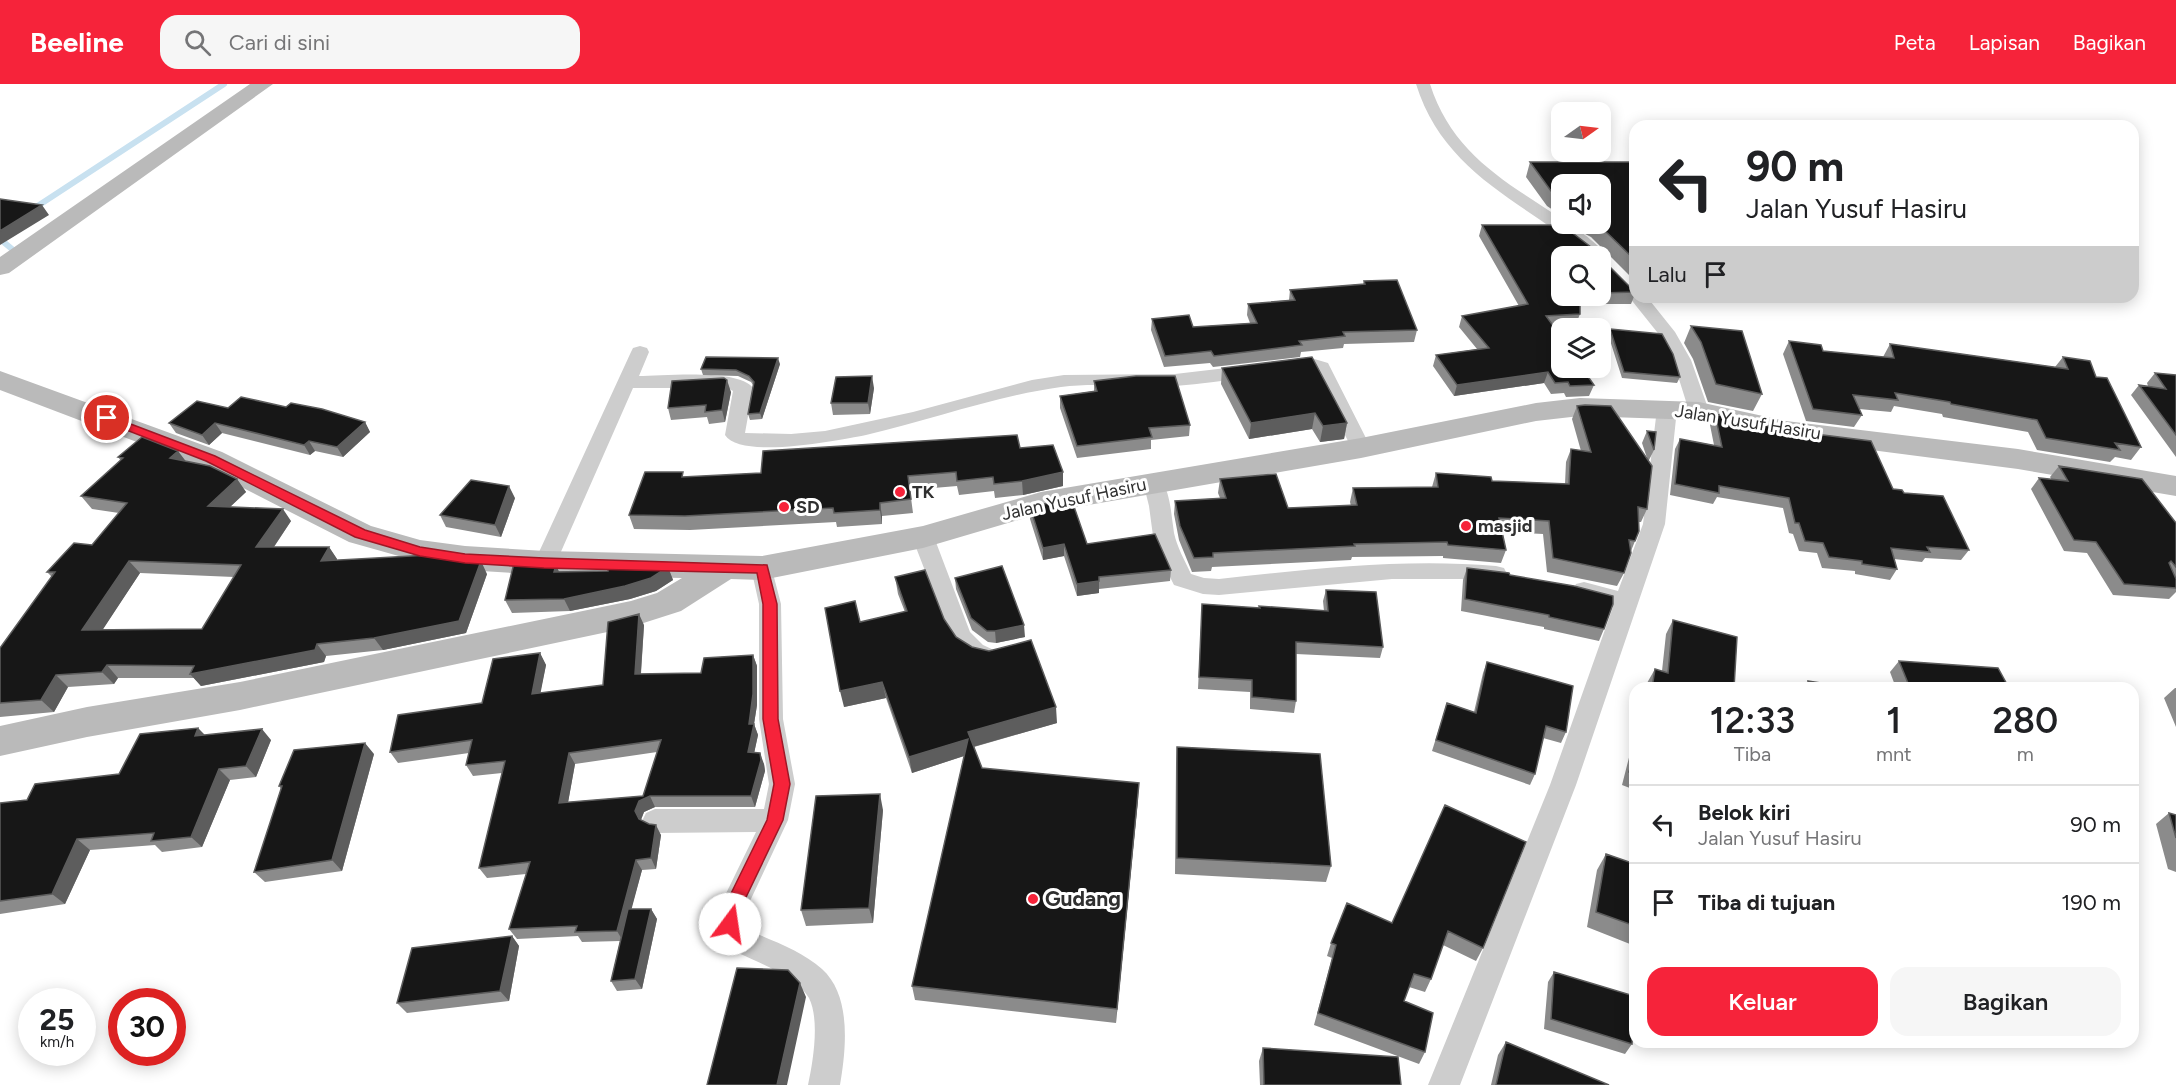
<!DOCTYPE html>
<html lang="id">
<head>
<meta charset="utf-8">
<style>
  :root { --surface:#fff; --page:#f6f6f6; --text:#202124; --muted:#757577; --line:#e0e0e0; --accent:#f6233a }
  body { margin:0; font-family:Figtree,sans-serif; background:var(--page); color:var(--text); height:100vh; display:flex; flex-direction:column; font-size:22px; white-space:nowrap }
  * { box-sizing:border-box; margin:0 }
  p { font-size:20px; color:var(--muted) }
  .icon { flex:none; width:33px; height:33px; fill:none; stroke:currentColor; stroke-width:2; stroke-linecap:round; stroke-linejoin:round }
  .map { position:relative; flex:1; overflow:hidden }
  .drawer { position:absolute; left:1629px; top:598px; width:510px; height:366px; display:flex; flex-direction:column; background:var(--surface); border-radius:18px; box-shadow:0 3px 15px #0003 }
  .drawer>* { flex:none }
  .top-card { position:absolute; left:1629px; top:36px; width:510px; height:183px; border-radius:18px; box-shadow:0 3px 15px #0003; background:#fff; color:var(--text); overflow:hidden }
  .needle { width:39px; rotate:76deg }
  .buttons { position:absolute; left:1551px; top:18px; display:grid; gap:12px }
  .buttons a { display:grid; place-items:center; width:60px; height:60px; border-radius:12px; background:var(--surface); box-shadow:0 3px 15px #0003; font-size:30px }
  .speed { position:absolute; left:18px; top:904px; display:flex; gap:12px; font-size:30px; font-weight:700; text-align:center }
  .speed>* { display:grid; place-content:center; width:78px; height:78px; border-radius:50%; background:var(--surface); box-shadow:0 3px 15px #0003; line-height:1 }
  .speed small { font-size:15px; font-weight:400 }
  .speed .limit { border:9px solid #d22; background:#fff; color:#111 }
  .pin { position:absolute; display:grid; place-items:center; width:51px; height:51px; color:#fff; margin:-26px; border:3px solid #fff; border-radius:50%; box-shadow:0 2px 6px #0007 }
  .me { position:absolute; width:66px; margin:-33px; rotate:14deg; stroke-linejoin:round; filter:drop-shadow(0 0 4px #0008) }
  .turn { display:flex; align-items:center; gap:21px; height:126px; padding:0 18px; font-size:27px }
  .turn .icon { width:78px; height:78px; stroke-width:2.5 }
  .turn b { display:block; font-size:42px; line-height:51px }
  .then { display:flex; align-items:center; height:57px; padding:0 18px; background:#0003; gap:12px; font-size:22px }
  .eta { display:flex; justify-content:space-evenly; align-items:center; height:102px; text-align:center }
  .eta b { font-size:36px; font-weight:600; line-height:42px }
  .button { display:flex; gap:12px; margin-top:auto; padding:12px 18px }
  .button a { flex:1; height:69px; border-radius:18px; background:var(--accent); color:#fff; font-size:24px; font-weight:600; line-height:69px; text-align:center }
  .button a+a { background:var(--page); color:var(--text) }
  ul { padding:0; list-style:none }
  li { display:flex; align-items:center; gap:18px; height:78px; padding:0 18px; border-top:2px solid var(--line) }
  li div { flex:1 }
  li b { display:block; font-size:22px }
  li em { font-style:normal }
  header { display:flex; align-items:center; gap:36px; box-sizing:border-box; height:84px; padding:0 30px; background:var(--accent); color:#fff }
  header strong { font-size:28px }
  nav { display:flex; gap:33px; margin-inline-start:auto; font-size:21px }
  .search { width:420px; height:54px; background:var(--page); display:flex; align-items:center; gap:15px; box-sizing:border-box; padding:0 21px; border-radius:18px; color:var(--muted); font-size:22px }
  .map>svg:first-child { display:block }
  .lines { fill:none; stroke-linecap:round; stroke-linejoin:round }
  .stream { stroke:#c8e1f0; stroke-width:6 }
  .street { fill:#cdcdcd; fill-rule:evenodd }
  .secondary { fill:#bababa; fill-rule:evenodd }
  .wall { fill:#8b8b8b; fill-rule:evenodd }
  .shaded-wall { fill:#5d5d5d }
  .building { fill:#171717; stroke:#5d5d5d; stroke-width:1.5; fill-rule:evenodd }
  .route { fill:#f6233a; stroke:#a01726; stroke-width:1.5 }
  .poi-dot { fill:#f6233a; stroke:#fff; stroke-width:2 }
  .labels { text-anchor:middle; stroke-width:6; stroke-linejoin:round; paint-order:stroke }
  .street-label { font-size:18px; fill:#303030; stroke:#fff }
  .poi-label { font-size:18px; font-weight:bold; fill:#303030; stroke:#fff; text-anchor:start }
  .near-poi-label { font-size:21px; font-weight:bold; fill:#303030; stroke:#fff; text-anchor:start }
</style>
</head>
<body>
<header>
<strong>Beeline</strong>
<div class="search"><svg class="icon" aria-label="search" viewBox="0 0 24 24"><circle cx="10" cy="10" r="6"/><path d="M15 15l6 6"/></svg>Cari di sini</div>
<nav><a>Peta</a><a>Lapisan</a><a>Bagikan</a></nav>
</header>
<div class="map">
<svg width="2176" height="1001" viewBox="0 0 2176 1001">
  <rect width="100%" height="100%" fill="#fff"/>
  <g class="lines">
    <path class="stream" d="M30,127L224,0
      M0,155L18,170"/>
    <path class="street" d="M1416,0H1430C1452,69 1504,97 1562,135V140C1576,140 1594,159 1605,168L1607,172L1605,176L1600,177V172H1589C1523,117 1444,90 1416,0Z
      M1632,209H1635V213H1647L1675,248L1691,276L1709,327L1706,331L1699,333L1692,331L1689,327L1673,276L1661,253L1629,213Z
      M640,262L647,264L649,268L639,292C662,292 739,284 753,304L745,349L791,350L825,347L913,328L1032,296L1064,291L1175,290L1252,281L1259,283L1261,287L1259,291L1252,293C1226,296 1201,300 1175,302C1137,304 1098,298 1061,303C995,312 931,336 866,351C840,356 741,376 725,351L733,307L728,304H633L556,479L553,485L545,487L537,485L534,479L631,268L633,264Z
      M1311,274L1328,279L1330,283L1371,364L1368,369L1361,371L1354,369L1313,287H1280L1278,283L1280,279Z
      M1667,319L1674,321L1677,325L1665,440L1576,701L1460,1001H1428L1550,701L1613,523L1576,512L1573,506L1576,500L1584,498L1618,507L1643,440L1657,325L1660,321Z
      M1153,391L1160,393C1171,410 1171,430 1174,449C1177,463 1185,477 1191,490L1204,494L1219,495C1312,485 1403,474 1496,482L1504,484L1507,490L1504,496L1496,498L1461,495H1392L1219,511L1203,510L1174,501L1171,495L1153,452L1149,422L1143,398L1146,393Z
      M923,445L931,448L934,453L970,548L983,561L996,567L1000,573L996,579C978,586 962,572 952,557L912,453L915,448Z
      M762,476L770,478L781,520L783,635L795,700L788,736L743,832L748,846C773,857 802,867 822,885C852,912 846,966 840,1001H808C813,978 820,936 809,914C796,891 750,875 727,864L715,832L756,748L655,749L646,745L642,737L646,729L655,725H764L769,700L759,635V520L751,484L754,478Z"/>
    <path class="secondary" d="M250,0H273L9,189L0,191V173Z
      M0,287L222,368L371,442L420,456L465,462L545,467L762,472L923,442L1041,408L1361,354L1536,319L1580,314L1699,318L1786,337L2018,365L2176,392V412L2018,385L1786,355L1699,336L1580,332L1536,337L1361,374L1042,429L923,464L762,496L731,495L681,527L631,543L240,626L87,653L0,672V642L87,623L240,598L631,517L657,509L682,494L545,491L465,486L420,478L349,458L200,382L0,306Z"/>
  </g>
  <path class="wall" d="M1530,78H1635V197L1602,164V175L1635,208V210L1631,220H1580V230L1576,240L1553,242L1594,301L1589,312L1566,313L1564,309L1551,310L1544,299L1454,312L1433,282L1436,271L1477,265L1459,243L1462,232L1519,222L1479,152L1482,141L1591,163H1601L1591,153L1566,140H1600L1562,100V132L1547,122L1526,93ZM1600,172V212H1562Z
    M1364,197L1417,246L1414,258L1344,260L1343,264L1301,268L1300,273L1213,283L1210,279L1164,283L1151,246L1152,235L1193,243L1250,239L1247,231L1248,220L1289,216L1290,206L1363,200Z
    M1691,242L1762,310L1753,327L1708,318L1693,275L1684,259Z
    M1610,245L1680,293L1677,299L1622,294L1608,250Z
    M1789,257L1823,267L1883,273L1890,260L2055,283L2063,273L2096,293L2141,363L2131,376L2115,373L2110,378L2037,366L2028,348L1943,333L1942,330L1894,322L1891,328L1859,325L1862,331L1854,343L1806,337L1783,270Z
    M780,280L762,335L750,336L748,330L753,301L751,298L738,292L703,291L701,285Z
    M1222,284L1347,339L1344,355L1320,358L1312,345L1249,355L1221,300Z
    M2155,289L2176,291V373L2131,311L2139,301L2148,302L2147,299Z
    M1094,297L1190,341L1189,352L1151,356V365L1077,374L1060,324V312L1094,307Z
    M874,304L870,330L833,331L831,319Z
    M731,308L725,338L709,340L707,333L671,336L668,324Z
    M1577,322L1647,374L1642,359L1647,347L1654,366L1649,376L1647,425L1641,438H1639L1635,457L1631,467L1624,489L1617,502L1547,488L1543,450L1502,448L1506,466L1501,479L1443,474V472L1352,473L1351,476L1212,483L1211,487L1192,488L1179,456L1174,430L1175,417L1220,414L1218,409L1220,395L1288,424L1351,422L1350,418L1353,404L1432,403L1436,389L1492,397L1565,400L1566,378L1571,365L1581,367L1572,335Z
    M1715,330L1904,409L1969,466L1961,476L1925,474L1922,478L1894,475L1897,485L1890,496L1855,490V487L1822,484L1817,469L1799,467L1793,450L1789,449L1783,424L1717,413L1713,420L1670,411L1675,365L1680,355L1714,361L1710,341Z
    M365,338L370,348L343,373L315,367L310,371L222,349L209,361L176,349L169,339Z
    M1020,364L1063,402L1023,411L995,414L994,407L959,411L957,402L910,406L913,429L882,432V440L837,443L836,438L690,446L634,445L629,431L685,393L761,389Z
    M118,373L186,377L237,395L246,408L230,423L291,437L274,463H329L337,475V476L487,490L466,549L383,566L326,572L324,578L201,602L194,594H118L114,600L68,603L54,628L0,633V564L52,493L47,488L92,461L119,429L92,425L81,412L121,377ZM140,489L234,493L202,545L102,546Z
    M2059,382L2176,439V508L2169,515L2113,511L2087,469L2064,467L2031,405L2039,394L2052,396L2050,393Z
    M515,414L501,453L446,443L440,431Z
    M1030,423L1087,460L1171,486L1170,497L1099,505V509L1077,512L1064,472L1043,476L1030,435Z
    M668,483L673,496L656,507L630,515L570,527L512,529L505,516L559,488L608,487Z
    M1467,484L1510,491L1604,545L1599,557L1544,545V543L1461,527L1463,496Z
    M895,493L944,535L956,553L1057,639L974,663L982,684L1138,715L1116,939L915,916L912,902L964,672L912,689L886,614L844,623L905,528L898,510Z
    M955,494L1025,553L996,559L988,558L972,546L956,505Z
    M1326,506L1383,563L1380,574L1296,570V617L1294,629L1250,625V608L1198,605L1202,520L1258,524L1259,522L1324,527L1323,517Z
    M1673,536L1734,604H1647V599L1655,585L1662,587L1666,550Z
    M644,541L641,590L701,589L753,571L757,582V621L754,640L758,651L754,669L764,680L765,687L755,723H655L644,728L641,736L661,751L656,785L642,786L631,825H651L657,835L642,905L617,907L611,897L620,857L582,858L578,852L517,855L509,845L526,790L487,794L479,784L502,689L473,692L466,681L469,669L398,679L390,668L482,619L540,569L546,581L540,609L603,601ZM657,668L643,712L568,718L575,680Z
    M1899,577L2009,604H1896L1890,588Z
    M1487,578L1566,648L1561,659L1543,654L1535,690L1530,701L1432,667L1447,619L1474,628L1483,589Z
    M1808,597L1853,604H1803Z
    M2175,604H2176V643L2164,614Z
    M198,644L204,651L271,656L256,693L230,696L202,763L162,768L155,761L90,766L65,820L0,830V719L27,716L119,690Z
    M1635,650V706L1622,701Z
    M1177,663L1331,782L1326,798L1175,790L1176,679Z
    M374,670L342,787L265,798L254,788L281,705L279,702Z
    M1445,721L1483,864L1476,877L1443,861L1431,895L1425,908L1409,903L1404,917L1425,968L1419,980L1314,941L1332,874L1327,872L1331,859L1392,839Z
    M883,726L873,839L806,842L801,826Z
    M2169,729L2176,731V788L2168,785L2156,740Z
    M1606,770L1635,780V862L1587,843L1597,786Z
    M512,852L519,862L509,917L407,929L397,919Z
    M1554,888L1632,960L1625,970L1544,945L1548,898Z
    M1506,958L1609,1001H1491L1498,971Z
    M1263,964L1401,1001H1260L1259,977Z"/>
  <path class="shaded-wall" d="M42,121L49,131L0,161V147Z
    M778,274L780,280L762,335L760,329Z
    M1548,288L1544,299L1454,312L1457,301Z
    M872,292L874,304L870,330L868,319Z
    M727,296L731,308L725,338L722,326Z
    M1315,329L1312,345L1249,355L1251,339Z
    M365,338L370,348L343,373L337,363Z
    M215,339L222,349L209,361L202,351Z
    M1347,339L1344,355L1320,358L1323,342Z
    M309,357L315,367L310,371L304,361Z
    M178,367L188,380L170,374Z
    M1063,388V402L1023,411L1022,397Z
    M237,395L246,408L217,435L208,422Z
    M509,402L515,414L501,453L495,441Z
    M880,419L882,432V440L880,426Z
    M283,425L291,437L265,476L256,463Z
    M1064,460V472L1043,476V464Z
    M329,463L337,475L329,490L321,477Z
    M129,477L140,489L94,559L82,546Z
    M481,477L487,490L466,549L383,566L374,554Z
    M556,481L562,494L554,488Z
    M668,483L673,496L656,507L630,515L570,527L564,515Z
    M1099,497V509L1077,512V500Z
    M639,530L644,541L640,601L635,590Z
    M1024,541L1025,553L996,559L995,547Z
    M317,560L326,572L324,578L201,602L190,590Z
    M540,569L546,581L538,622L532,610Z
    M753,571L757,582V621L754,640L758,651L752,679L748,668L749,640Z
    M107,581L118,594L114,600L102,588Z
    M56,591L68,603L54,628L41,616Z
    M882,598L886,614L844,623L840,607Z
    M1056,623L1057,639L969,664L968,648Z
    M198,644L209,655L195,652Z
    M262,645L271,656L256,693L246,682Z
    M968,655L970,670L912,689L909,673Z
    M365,659L374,670L342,787L332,776Z
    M569,669L575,680L566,730L559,719Z
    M760,669L764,680L765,687L755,723L751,712Z
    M219,685L230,696L202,763L191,753Z
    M1139,699L1138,715L1116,939L1117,925Z
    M880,710L883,726L873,839L869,824Z
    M650,712L655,723L644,728L640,738L635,727L639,717Z
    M656,741L661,751L656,785L651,774Z
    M77,755L90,766L65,820L52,810Z
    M636,776L642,786L623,857L617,847Z
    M651,825L657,835L642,905L635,895Z
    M512,852L519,862L509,917L500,907Z
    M800,899L806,913L787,1001H777Z"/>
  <path class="building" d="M1530,78H1635V176L1598,140H1600V100H1562V114L1551,107Z
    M0,115L42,121L0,147Z
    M1482,141H1562L1591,163H1602V175L1635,208L1600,209V172H1562V212H1580V230L1546,232L1562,254V284H1582L1594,301L1570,302L1568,298L1555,299L1548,288L1457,301L1436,271L1489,264L1462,232L1528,220Z
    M1397,196L1417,246L1343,248L1345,252L1299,257L1302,261L1214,272L1211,267L1165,272L1152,235L1189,231L1193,243L1257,239L1248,220L1295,216L1290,206L1365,200L1364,197Z
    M1691,242L1742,247L1762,310L1716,300L1701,258Z
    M1610,245L1662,250L1673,270L1680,293L1624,288Z
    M1789,257L1821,261L1823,267L1894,274L1890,260L2068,285L2063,273L2090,277L2096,293L2107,294L2141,363L2115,359L2120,366L2046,354L2037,336L1951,320L1950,318L1895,309L1898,316L1853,311L1862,331L1813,325Z
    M706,273L778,274L760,329L748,330L754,298L749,292L736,286L701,285Z
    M1312,273L1347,339L1323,342L1315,329L1251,339L1222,284Z
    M2155,289L2176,291V351L2139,301L2166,305Z
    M872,292L868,319H831L836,293Z
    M1136,292H1175L1190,341L1149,344L1152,353L1077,362L1060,312L1097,307L1094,297Z
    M724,294L727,296L722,326L705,328L706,321L668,324L672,297Z
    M241,313L286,323L291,319L322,325L365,338L337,363L309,357L304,361L215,339L202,351L169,339L197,317L228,324Z
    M1585,321L1611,322L1652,382L1647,425L1638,423L1639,447L1635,457L1629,456L1631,469L1624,489L1553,474L1549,437L1499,434L1506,466L1448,461L1447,458L1354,460L1355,462L1213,469V473L1194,474L1180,442L1175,417L1226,414L1220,395L1276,390L1288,424L1357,421L1353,404L1438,403L1436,389L1491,393L1492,397L1569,400L1571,365L1591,368L1577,322Z
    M1715,330L1791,347L1871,357L1893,405L1902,406L1904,409L1943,412L1969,466L1927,463L1930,468L1891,464L1897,485L1862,480V477L1829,473L1823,459L1805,457L1799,439H1795L1789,414L1719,402V409L1675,400L1680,355L1722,363Z
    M1647,347L1656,348L1654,366Z
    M1017,351L1020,364L1053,361L1063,388L1022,397L994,400L993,393L957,397L956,388L908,392L911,415L880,419V426L834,429L833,424L685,432L629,431L645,388H683L682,393L761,389L763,367Z
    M142,353L178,367L170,374L210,382L237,395L208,422L283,425L256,463H329L321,477L430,471L481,477L459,537L374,554L317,560L315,566L190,590L194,582L107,581L102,588L56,591L41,616L0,619V564L55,488H47L74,459L92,461L127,419L81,412L123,374L118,373ZM129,477L241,481L202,545L82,546Z
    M2059,382L2142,395L2176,439V483L2171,477L2169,479L2176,495V504L2124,500L2096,458L2074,456L2039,394L2068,397Z
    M471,396L509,402L495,441L440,431Z
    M1071,414L1087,460L1155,450L1171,486L1099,493V497L1077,500L1064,460L1043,464L1030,423Z
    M514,479L556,481L554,488L608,487V483L616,482L668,483L651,494L625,502L564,515L505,516Z
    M1002,482L1024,541L995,547H987L971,534L955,494Z
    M1467,484L1509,489L1510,491L1574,502L1613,512V520L1604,545L1549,533V531L1465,515Z
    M925,486L944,535L956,553L972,563L989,567L1031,556L1056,623L968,648L982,684L1139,699L1117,925L912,902L968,655L909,673L882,598L840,607L825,524L855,517L860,538L907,527L895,493Z
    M1326,506L1376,508L1383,563L1296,558V617L1252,613V596L1199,593L1202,520L1260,524L1259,522L1328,527Z
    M639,530L635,590L701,589L704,574L753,571V610L749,640H754L748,668L760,669L761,676L751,712H650L639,717L635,727L639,735L649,740L656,741L651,774L636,776L617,847L575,848L577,842L509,845L530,778L479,784L505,677L466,681L472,656L390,668L398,631L482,619L493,575L540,569L532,610L603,601L608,538ZM661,656L643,712L559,719L569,669Z
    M1673,536L1737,553L1734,604H1652L1655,585L1668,589Z
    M1899,577L1998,584L2009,604H1910Z
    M1487,578L1573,602L1566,648L1546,642L1535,690L1436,656L1447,619L1476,629Z
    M1808,597L1853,604H1809Z
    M198,644L195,652L262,645L246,682L219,685L191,753L151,757L154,749L77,755L52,810L0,817V719L27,716L35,700L119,690L140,650Z
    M365,659L332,776L254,788L282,702H279L294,666Z
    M1177,663L1320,670L1331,782L1177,774Z
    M1635,666V690L1629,688Z
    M880,710L869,824L801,826L816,712Z
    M1445,721L1526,758L1483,864L1448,847L1431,895L1414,890L1404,917L1433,929L1425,968L1318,929L1336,861L1331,859L1347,819L1392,839Z
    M2169,729L2176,731V754Z
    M1606,770L1635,780V842L1596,828Z
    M628,825H651L635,895L611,897Z
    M512,852L500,907L397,919L412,864Z
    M737,884L788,886L800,899L777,1001H707Z
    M1554,888L1634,912L1632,960L1551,935Z
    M1506,958L1609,1001H1496Z
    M1263,964L1398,973L1401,1001H1264Z"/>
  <path class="route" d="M107,331L215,372L365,446L420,463L465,470L544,474L767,481L777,520L778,635L790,700L783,736L737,832L739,840L736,846L730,848L724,846L720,832L767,736L774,700L763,635V520L757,489L544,484L465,479L420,472L355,453L206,377L103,337L101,334Z"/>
  <g class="poi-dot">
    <circle cx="900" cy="408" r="6"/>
    <circle cx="784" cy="423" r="6"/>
    <circle cx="1466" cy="442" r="6"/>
    <circle cx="1033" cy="815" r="6"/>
  </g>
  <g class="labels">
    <g class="street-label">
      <text transform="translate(1748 338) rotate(9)" y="6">Jalan Yusuf Hasiru</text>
      <text transform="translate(1074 415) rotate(-12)" y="6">Jalan Yusuf Hasiru</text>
    </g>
    <g class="poi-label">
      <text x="912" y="414">TK</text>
      <text x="796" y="429">SD</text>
      <text x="1478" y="448">masjid</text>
    </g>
    <g class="near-poi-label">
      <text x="1045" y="822">Gudang</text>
    </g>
  </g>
</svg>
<div class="buttons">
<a><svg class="needle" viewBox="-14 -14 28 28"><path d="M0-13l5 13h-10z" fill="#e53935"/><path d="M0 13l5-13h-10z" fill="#757577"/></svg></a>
<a><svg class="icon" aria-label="sound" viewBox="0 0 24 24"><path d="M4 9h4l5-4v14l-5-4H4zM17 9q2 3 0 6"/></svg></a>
<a><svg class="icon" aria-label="search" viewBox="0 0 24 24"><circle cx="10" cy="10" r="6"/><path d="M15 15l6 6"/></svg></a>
<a><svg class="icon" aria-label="layers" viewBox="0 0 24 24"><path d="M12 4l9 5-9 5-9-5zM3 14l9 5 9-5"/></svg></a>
</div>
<div class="speed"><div>25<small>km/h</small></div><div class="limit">30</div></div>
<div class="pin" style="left:107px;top:334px;background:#d93025"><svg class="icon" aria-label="arrive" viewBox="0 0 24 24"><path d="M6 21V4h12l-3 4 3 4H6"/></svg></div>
<svg class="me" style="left:730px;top:840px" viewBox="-20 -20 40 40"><circle r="19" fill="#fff"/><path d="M0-13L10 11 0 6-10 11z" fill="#f6233a"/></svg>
<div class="top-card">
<div class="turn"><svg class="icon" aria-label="left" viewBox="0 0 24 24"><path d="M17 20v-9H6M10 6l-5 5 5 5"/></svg><div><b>90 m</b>Jalan Yusuf Hasiru</div></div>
<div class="then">Lalu<svg class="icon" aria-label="arrive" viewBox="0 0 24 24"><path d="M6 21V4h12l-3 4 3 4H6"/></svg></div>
</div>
<section class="drawer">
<div class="eta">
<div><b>12:33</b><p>Tiba</p></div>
<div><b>1</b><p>mnt</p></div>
<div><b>280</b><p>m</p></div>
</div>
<ul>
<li><svg class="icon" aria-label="left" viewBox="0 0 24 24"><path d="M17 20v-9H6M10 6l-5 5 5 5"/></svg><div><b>Belok kiri</b><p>Jalan Yusuf Hasiru</p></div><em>90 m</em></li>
<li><svg class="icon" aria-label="arrive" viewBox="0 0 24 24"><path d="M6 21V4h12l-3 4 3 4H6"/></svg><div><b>Tiba di tujuan</b></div><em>190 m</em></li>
</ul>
<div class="button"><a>Keluar</a><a>Bagikan</a></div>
</section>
</div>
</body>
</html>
